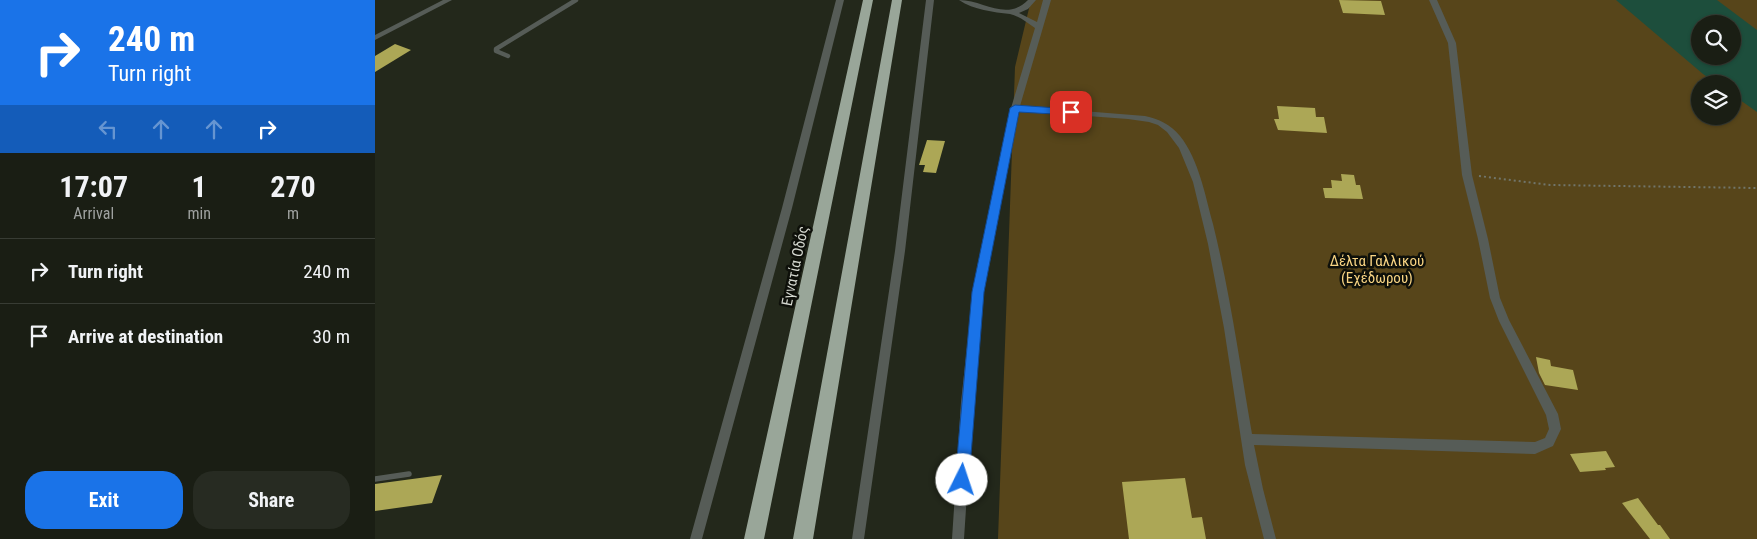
<!DOCTYPE html>
<html lang="en">
<head>
<meta charset="utf-8">
<style>
  :root { --surface:#1a1e14; --page:#272b22; --text:#f1f3f6; --muted:#9fa2a0; --line:#383c34; --accent:#1a73e8 }
  body { margin:0; font-family:"Roboto Condensed",sans-serif; background:var(--page); color:var(--text); height:100vh; display:flex; flex-direction:column; font-size:19px; white-space:nowrap }
  * { box-sizing:border-box; margin:0 }
  p { font-size:16px; color:var(--muted) }
  .icon { flex:none; width:28px; height:28px; fill:none; stroke:currentColor; stroke-width:2; stroke-linecap:round; stroke-linejoin:round }
  .map { position:relative; flex:1; overflow:hidden }
  .side { display:flex; flex-direction:column; background:var(--surface); width:375px }
  .side>* { flex:none }
  .banner { background:#1a73e8; color:#fff; overflow:hidden }
  .fabs { position:absolute; left:1316px; top:15px; display:grid; gap:10px }
  .fabs a { display:grid; place-items:center; width:50px; height:50px; border-radius:50%; background:var(--surface); box-shadow:0 1px 4px #0004,0 0 0 1px var(--line); font-size:25px }
  .pin { position:absolute; display:grid; place-items:center; width:42px; height:42px; color:#fff; margin:-21px; border-radius:10px; box-shadow:0 2px 8px #0006 }
  .me { position:absolute; width:55px; margin:-28px; rotate:4deg; stroke-linejoin:round; filter:drop-shadow(0 0 4px #0008) }
  .turn { display:flex; align-items:center; gap:18px; height:105px; padding:0 25px; font-size:22px }
  .turn .icon { width:65px; height:65px; stroke-width:2.5 }
  .turn b { display:block; font-size:35px; line-height:42px }
  .lanes { display:flex; align-items:center; height:48px; padding:0 25px; background:#0003; justify-content:center; gap:25px; direction:ltr }
  .lanes .off { opacity:.35 }
  .eta { display:flex; justify-content:space-evenly; align-items:center; height:85px; text-align:center }
  .eta b { font-size:30px; font-weight:700; line-height:35px }
  .cta { display:flex; gap:10px; margin-top:auto; padding:10px 25px }
  .cta a { flex:1; height:58px; border-radius:20px; background:var(--accent); color:#fff; font-size:20px; font-weight:700; line-height:58px; text-align:center }
  .cta a+a { background:var(--page); color:var(--text) }
  ul { padding:0; list-style:none }
  li { display:flex; align-items:center; gap:15px; height:65px; padding:0 25px; border-top:1px solid var(--line) }
  li div { flex:1 }
  li b { display:block; font-size:19px }
  li em { font-style:normal }
  main { display:flex; flex:1; min-height:0 }
  .map>svg:first-child { display:block }
  .green { fill:#57451a; fill-rule:evenodd }
  .water { fill:#1d4e3c; fill-rule:evenodd }
  .building { fill:#aca756 }
  .lines { fill:none; stroke-linecap:round; stroke-linejoin:round }
  .path { stroke:#71756a; stroke-width:2; stroke-dasharray:2 3; stroke-linecap:butt }
  .service-far1 { stroke:#565c57; stroke-width:4.5 }
  .service { stroke:#565c57; stroke-width:5.5 }
  .minor { fill:#565c57; fill-rule:evenodd }
  .motorway { fill:#99a699; fill-rule:evenodd }
  .route { fill:#1a73e8; stroke:#114b97 }
  .labels { text-anchor:middle; stroke-width:5; stroke-linejoin:round; paint-order:stroke }
  .park-label { font-size:15px; fill:#f8d483; stroke:#0e100a }
  .street-label { font-size:15px; fill:#d5d8d0; stroke:#0e100a }
</style>
</head>
<body>
<main>
<section class="side">
<div class="banner">
<div class="turn"><svg class="icon" aria-label="right" viewBox="0 0 24 24"><path d="M7 20v-9h11M14 6l5 5-5 5"/></svg><div><b>240 m</b>Turn right</div></div>
<div class="lanes"><svg class="icon off" aria-label="left" viewBox="0 0 24 24"><path d="M17 20v-9H6M10 6l-5 5 5 5"/></svg><svg class="icon off" aria-label="ahead" viewBox="0 0 24 24"><path d="M12 20V5M6 11l6-6 6 6"/></svg><svg class="icon off" aria-label="ahead" viewBox="0 0 24 24"><path d="M12 20V5M6 11l6-6 6 6"/></svg><svg class="icon" aria-label="right" viewBox="0 0 24 24"><path d="M7 20v-9h11M14 6l5 5-5 5"/></svg></div>
</div>
<div class="eta">
<div><b>17:07</b><p>Arrival</p></div>
<div><b>1</b><p>min</p></div>
<div><b>270</b><p>m</p></div>
</div>
<ul>
<li><svg class="icon" aria-label="right" viewBox="0 0 24 24"><path d="M7 20v-9h11M14 6l5 5-5 5"/></svg><div><b>Turn right</b></div><em>240 m</em></li>
<li><svg class="icon" aria-label="arrive" viewBox="0 0 24 24"><path d="M6 21V4h12l-3 4 3 4H6"/></svg><div><b>Arrive at destination</b></div><em>30 m</em></li>
</ul>
<div class="cta"><a>Exit</a><a>Share</a></div>
</section>
<div class="map">
<svg width="1382" height="539" viewBox="0 0 1382 539">
  <rect width="100%" height="100%" fill="#23281b"/>
  <path class="green" d="M656,0H1382V539H623L640,67ZM1325,24H1358V56H1325ZM1325,84H1358V116H1325Z"/>
  <path class="water" d="M1241,0H1342L1382,30V112L1358,95V84H1342L1328,74ZM1325,24H1358V56H1325Z"/>
  <path class="building" d="M964,0L1006,1L1010,15L968,13Z
    M20,44L36,50L0,72V56Z
    M902,106L940,108L941,117H949L952,133L903,130L899,119H904Z
    M552,140L570,141L561,173L548,172L550,165H544Z
    M966,174L979,175L981,185H985L988,199L950,198L948,188H957L956,180L967,181Z
    M1161,357L1175,360L1176,366L1198,370L1203,390L1170,385L1164,373Z
    M1231,451L1240,467L1230,468L1231,470L1205,472L1195,454Z
    M67,475L57,503L0,511V484Z
    M810,478L817,518L827,517L831,539H754L747,482Z
    M1263,498L1283,525H1285L1295,539H1275L1247,503Z"/>
  <g class="lines">
    <path class="path" d="M1104,176L1175,185L1382,188"/>
    <path class="service-far1" d="M133,56L121,51V49L201,0"/>
    <path class="service" d="M0,479L34,474"/>
    <path class="minor" d="M68,0H77L0,40V35Z
      M461,0H469L417,208L327,539H315L407,208Z
      M551,0H559L530,251L489,539H477L520,251Z
      M584,0C609,0 631,22 653,0H661L653,9L644,13L662,22L668,0H676L645,106L770,116C784,119 795,124 805,136C824,160 830,195 838,224C855,293 865,364 877,434L1160,442L1170,438L1174,429L1171,415L1124,321L1115,298L1103,239L1087,175L1073,43L1054,0H1062L1081,43L1097,175L1113,239L1125,298L1134,320L1183,414L1186,429L1178,446L1160,454L879,445L888,489L901,539H889L870,465L849,328L833,244L818,182L804,148L792,132L783,125L774,122L753,119L644,111L608,292L598,402L589,539H577L586,402L598,292L636,108L660,28C653,23 644,16 635,14C618,12 599,10 584,0Z"/>
    <path class="motorway" d="M488,0H498L389,539H369Z
      M517,0H527L438,539H418Z"/>
  </g>
  <path class="route" d="M640,105L696,109L701,112L696,115L644,112L609,292L594,480L592,485L587,487L582,485L580,480L597,292L635,108Z"/>
  <g class="labels">
    <g class="park-label">
      <text x="1002" y="266">Δέλτα Γαλλικού<tspan x="1002" dy="17">(Εχέδωρου)</tspan></text>
    </g>
    <g class="street-label">
      <text transform="translate(420 266) rotate(-78)" y="5">Εγνατία Οδός</text>
    </g>
  </g>
</svg>
<div class="fabs">
<a><svg class="icon" aria-label="search" viewBox="0 0 24 24"><circle cx="10" cy="10" r="6"/><path d="M15 15l6 6"/></svg></a>
<a><svg class="icon" aria-label="layers" viewBox="0 0 24 24"><path d="M12 4l9 5-9 5-9-5zM3 14l9 5 9-5"/></svg></a>
</div>
<div class="pin" style="left:696px;top:112px;background:#d93025"><svg class="icon" aria-label="arrive" viewBox="0 0 24 24"><path d="M6 21V4h12l-3 4 3 4H6"/></svg></div>
<svg class="me" style="left:587px;top:480px" viewBox="-20 -20 40 40"><circle r="19" fill="#fff"/><path d="M0-13L10 11 0 6-10 11z" fill="#1a73e8"/></svg>
</div>
</main>
</body>
</html>
